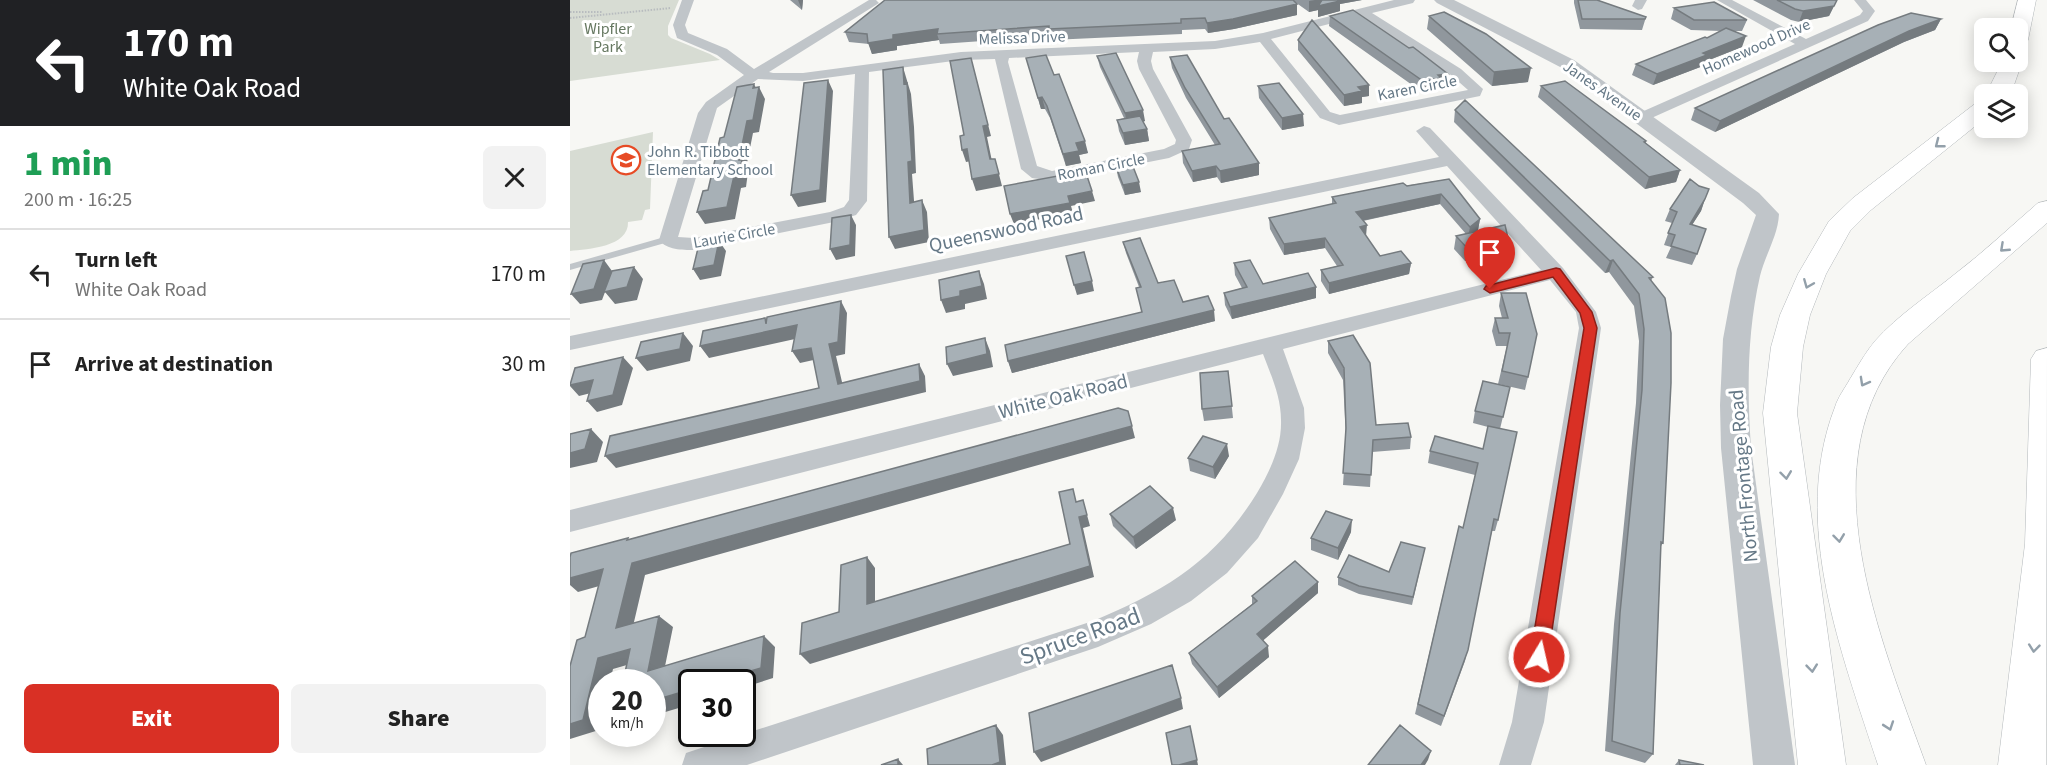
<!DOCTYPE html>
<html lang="en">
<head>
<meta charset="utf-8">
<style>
  :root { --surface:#fff; --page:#f2f2f2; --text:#222; --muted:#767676; --line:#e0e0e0; --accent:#d93025 }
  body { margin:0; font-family:"Source Sans 3",sans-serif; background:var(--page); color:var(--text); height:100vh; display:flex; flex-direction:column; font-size:22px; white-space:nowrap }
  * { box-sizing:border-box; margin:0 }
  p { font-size:20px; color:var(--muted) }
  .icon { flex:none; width:33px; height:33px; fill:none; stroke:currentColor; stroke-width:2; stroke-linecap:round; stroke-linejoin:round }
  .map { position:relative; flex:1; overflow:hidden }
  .sheet { display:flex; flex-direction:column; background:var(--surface); width:570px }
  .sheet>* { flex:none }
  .guide { background:#202124; color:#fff; overflow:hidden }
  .controls { position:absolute; left:1404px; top:18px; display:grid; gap:12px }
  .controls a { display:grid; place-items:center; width:54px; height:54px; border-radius:9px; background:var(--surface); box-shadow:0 3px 15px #0003; font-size:30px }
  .speed { position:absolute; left:18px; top:669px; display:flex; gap:12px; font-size:30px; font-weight:700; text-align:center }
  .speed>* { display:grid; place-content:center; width:78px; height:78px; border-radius:50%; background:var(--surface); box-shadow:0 3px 15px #0003; line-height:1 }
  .speed small { font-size:15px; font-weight:400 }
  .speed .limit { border:3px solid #111; border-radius:9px; background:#fff; color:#111 }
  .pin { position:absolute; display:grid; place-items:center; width:51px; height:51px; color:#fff; margin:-62px -26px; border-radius:50% 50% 50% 0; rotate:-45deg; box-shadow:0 0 6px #0007 }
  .pin .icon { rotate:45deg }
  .me { position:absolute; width:66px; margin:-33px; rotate:9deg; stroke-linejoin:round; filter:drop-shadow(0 0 4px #0008) }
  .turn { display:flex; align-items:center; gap:21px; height:126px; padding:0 24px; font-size:27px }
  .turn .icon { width:78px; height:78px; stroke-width:2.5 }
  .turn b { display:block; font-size:42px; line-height:51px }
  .round { display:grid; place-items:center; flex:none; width:63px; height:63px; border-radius:9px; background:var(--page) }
  .head { display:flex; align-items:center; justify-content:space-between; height:102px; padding:0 24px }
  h1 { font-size:36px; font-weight:800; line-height:45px; color:#1e9e55 }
  .primary-button { display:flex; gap:12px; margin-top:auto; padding:12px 24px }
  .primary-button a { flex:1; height:69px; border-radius:9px; background:var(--accent); color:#fff; font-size:24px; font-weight:800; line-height:69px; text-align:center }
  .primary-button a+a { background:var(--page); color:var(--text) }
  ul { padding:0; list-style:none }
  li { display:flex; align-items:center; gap:18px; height:90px; padding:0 24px; border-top:2px solid var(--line) }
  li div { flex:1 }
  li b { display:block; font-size:22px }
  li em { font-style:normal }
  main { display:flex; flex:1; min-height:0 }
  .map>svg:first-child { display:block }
  .green { fill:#d7dcd3 }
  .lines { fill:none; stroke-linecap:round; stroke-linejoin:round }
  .motorway-casing { stroke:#b3b8bb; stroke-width:1 }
  .path { stroke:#b8bcbf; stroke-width:2; stroke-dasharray:1.5 1.5; stroke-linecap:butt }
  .service { fill:#c0c5c9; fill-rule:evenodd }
  .minor { fill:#c0c5c9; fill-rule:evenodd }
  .tertiary { fill:#c0c5c9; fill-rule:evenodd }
  .motorway { fill:#fff; fill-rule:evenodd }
  .wall { fill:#90979d }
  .shaded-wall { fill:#757b7f }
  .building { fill:#a7b0b6; stroke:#757b7f; stroke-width:1.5 }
  .oneway { stroke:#93a0aa }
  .route { fill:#d93025; stroke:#8d1f18; stroke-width:1.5 }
  .labels { text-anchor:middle; stroke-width:6; stroke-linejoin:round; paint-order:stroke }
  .far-park-label { font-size:16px; fill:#667861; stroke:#fff }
  .far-street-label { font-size:16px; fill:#657886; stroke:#fff }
  .far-poi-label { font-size:16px; fill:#657886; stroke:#fff; text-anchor:start }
  .street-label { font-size:20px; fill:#657886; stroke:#fff }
  .near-street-label { font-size:24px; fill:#657886; stroke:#fff }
</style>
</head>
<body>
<main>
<section class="sheet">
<div class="guide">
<div class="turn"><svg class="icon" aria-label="left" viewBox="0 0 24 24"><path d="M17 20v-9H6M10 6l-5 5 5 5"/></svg><div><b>170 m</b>White Oak Road</div></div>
</div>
<div class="head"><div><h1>1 min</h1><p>200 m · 16:25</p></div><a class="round"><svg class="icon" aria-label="close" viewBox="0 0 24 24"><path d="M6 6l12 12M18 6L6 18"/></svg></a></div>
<ul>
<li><svg class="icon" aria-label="left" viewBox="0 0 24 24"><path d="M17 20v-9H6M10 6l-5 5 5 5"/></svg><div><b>Turn left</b><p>White Oak Road</p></div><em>170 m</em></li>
<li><svg class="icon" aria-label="arrive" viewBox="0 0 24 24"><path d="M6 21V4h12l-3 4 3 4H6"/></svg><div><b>Arrive at destination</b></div><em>30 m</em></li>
</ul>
<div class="primary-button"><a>Exit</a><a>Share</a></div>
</section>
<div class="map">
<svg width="1477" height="765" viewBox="0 0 1477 765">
  <rect width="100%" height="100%" fill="#f7f7f4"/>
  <path class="green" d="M0,0H109L98,26V35L101,38L140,54L150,60L0,81Z
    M83,132L80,209L75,210L72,220L58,222C59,247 18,249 0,251V151Z"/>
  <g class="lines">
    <g class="motorway-casing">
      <path id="motorway" d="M1448,0H1466L1458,40L1455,44L1448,46V28H1441Z
        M1448,57L1452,62L1444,85L1437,94H1416L1432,62H1448Z
        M1414,101V119L1301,210L1280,231L1256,274L1240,315L1233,347L1227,413L1276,765H1228L1193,413L1201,347L1210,315L1228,274L1259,221L1283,198L1406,103Z
        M1477,201V223L1338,344C1233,459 1311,640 1356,765H1308C1272,654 1220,523 1265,407C1268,397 1275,388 1280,379C1288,366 1295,353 1305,341C1328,315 1358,296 1385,274C1414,252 1440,227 1468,203Z
        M1477,348L1476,765H1428L1455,544L1461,359L1466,351Z"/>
    </g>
    <path class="path" d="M0,12H33
      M0,18L101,8"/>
    <path class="service" d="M98,236L103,239L102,241L0,270V264Z"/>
    <path class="minor" d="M112,0H124L115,25L118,33L157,49L184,69L299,0H306L309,3L199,72L203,73H233L391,52L645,41L693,33L824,0H845L843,3L802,13L891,69L913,89L910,96L905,97L769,125L750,118L690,42L645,49L583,52L581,61L583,69L622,140L619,149L599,158L482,181L462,178L451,169L425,59L391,60L299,72L297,201L286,215L264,222L124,250C112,250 97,250 89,240L128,113L136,102L174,75L147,55L107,38L103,25ZM790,16L881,75L898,90L770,115L760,112L701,39ZM569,52L567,61L569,69L606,140L605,144L594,149L482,171L467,166L438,62L439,58ZM285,74L279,200L274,207L260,212L124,238L108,237L147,108L188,79L233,81Z
      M1065,0H1077L1072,9L1068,10L1062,6Z
      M1147,0H1162L1236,39L1290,15L1293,11L1284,0H1296L1305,11L1298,21L1077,120H1067L1064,117L1067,114L1225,44Z
      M854,126L860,128L993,268L1026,312L1031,328L974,722L961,765H929L942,722L1009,328L1006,312L980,280L713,349L734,408L735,428L729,459L713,494L688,538L657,573L621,601L581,624L528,647L177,765H112L116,753L128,749L523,621C595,591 645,561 687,493C700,471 712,446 711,420C711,397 701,375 693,354L0,532V510L971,270L877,166L0,350V336L869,157L846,131Z"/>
    <path class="tertiary" d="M864,0H884L1004,60L1189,193L1209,214C1208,236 1195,255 1190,276C1177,333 1177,390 1181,448L1225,765H1183L1151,448L1150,405L1153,339L1161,296L1167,269L1186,215L1173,203L992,68L867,3Z"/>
    <use href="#motorway" class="motorway"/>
  </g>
  <path class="wall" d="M220,0H233L232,10Z
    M315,0H792L770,4V11L748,17V10L739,12L725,2L727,4V15L664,29L638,33L635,29L612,30V34L481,40V36L370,44L369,40L327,46V50L302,54L299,44L279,42L275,32Z
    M1004,0H1027L1076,17L1072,30L1010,29L1004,3Z
    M1183,0H1267L1259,16L1229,22L1221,20Z
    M1104,8L1177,20L1172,31H1163L1172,47L1134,62L1133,66L1083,85L1062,75L1066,64L1137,38L1151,31L1121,30L1101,19Z
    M760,16L877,85L870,86L869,89L852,92L759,26Z
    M859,16L958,82L922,86L857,29Z
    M1371,19L1365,30L1334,42L1145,132L1121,120L1125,108Z
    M728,40L799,96L792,97V103L774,106L728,50Z
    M527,56L575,121L573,122L577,129L579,141L555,145L549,131L547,120L554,118L530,67Z
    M600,57L654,119L689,163V175L651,183L647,177L623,182L613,163L612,151L645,145L616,98L602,68Z
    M456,58L484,75L518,153L509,155L511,163L496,166L480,118L475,109H471Z
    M688,86L734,126L712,130L689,98Z
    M971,86L1076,141V143L1110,170L1106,182L1075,189L968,97Z
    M885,110L1083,277L1081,281L1093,543L1091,546L1083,754L1075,763L1035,751L1044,624L1066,403L1069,341L1064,306L1039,272L1035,273L884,122Z
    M546,167L571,192L555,195L548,177Z
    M879,179L910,219L908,230L905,232L935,251L895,261L884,249L886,236L896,234L870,204L793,221L796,236L810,256L841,263L839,274L759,294L751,281V270L767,266L755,248L714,255L700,229L699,218L762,204V197Z
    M1135,199L1131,211L1122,225L1127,254L1122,265L1096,258L1101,247L1094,245L1102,223L1095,221L1100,209Z
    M553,242L588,283L613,302L645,321L442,373L438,361L571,312L569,287L556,253Z
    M664,263L693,284L746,298L662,319L655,305L654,293L672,288L665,275Z
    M931,293L958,377L955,390L928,384L937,346H926L922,331L925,318H932L929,306Z
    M758,341L806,425L841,437L840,449L802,452L800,487L773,485L776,438L773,380L758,353Z
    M658,371L663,418L634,421L632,409Z
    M940,387L930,429L928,520L925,531H922L895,661L871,726L845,714L889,526L893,528L905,475L858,463L860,451L913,448L918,427L903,423L905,411Z
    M659,456L645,479L620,471L618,458Z
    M540,514L606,520L566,549L543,526Z
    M781,532L768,560L741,550V538Z
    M855,548L842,605L789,594L768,585V577L819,572Z
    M748,582V593L693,640L699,657L649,698L622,664L619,653L682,604V596Z
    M1109,760L1134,765H1105Z"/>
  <path class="shaded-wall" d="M228,0H233L232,10Z
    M745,0H792L770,4V11L748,17V10L739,12V1Z
    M1267,0L1259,16L1229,22L1233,11Z
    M727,4V15L664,29L638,33L637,23Z
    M1371,19L1365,30L1334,42L1145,132L1150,121L1339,31Z
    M368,29L367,34L369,40L327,46V50L302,54L298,43L323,35Z
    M1176,36L1172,47L1134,62L1133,66L1083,85L1087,74L1133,53Z
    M401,58L421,136L417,137L424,171L420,159L413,126Z
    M333,67L341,94L344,127L346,173L342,174L345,214L340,203Z
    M961,68L958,82L922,86L924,72Z
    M878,74L877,85L870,86L869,89L852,92L853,81L868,75Z
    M258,80L263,91L256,202L228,207L221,195Z
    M184,84L188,92L189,87L195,99L189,132L183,133L176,168L178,172L176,187L171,188L165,219L135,224L127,212L164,176L169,160Z
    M799,85V96L792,97V103L774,106V95L788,87Z
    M472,97L475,109H471L468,98Z
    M573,110L575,121L557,125L555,113Z
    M733,114L734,126L712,130V118Z
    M577,129L579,141L555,145L553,133Z
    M515,141L518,153L509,155L511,163L496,166L493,154L506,143Z
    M397,149L401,161L396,162L392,150Z
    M425,159L432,186L406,191L402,179Z
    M689,163V175L651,183L650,171Z
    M646,166L647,177L623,182L622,171Z
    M1110,170L1106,182L1075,189L1079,177Z
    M569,182L571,192L555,195L553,185Z
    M522,191L525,201L501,206L503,213L444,224L440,214L498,196Z
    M871,194L870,204L786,222V212Z
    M1135,199L1131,211L1115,236L1120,224Z
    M352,200L357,212L359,242L325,249L319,237Z
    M281,215L286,225L285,256L266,260L260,249Z
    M910,219L908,230L898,237L900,227Z
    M797,225L796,236L790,227Z
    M755,238V248L714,255V244Z
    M938,238L935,251L895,261L897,248Z
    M149,241L156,251L151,276L130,280L123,269Z
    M34,260L42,271L64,267L73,279L67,300L45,304L35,292L32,300L10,304L1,294Z
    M1043,260L1039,272L1035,273L1040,261Z
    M841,263L839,274L759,294V283Z
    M409,271L414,284L417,299L395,304V309L376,313L371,300L390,291Z
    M522,281L524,291L507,295L504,285Z
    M746,287V298L662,319L660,307Z
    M271,301L277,313L275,354L266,356L275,395L268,384L259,344Z
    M644,310L645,321L442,373L438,361Z
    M195,318L203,330L227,325L234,337L139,358L130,346L196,324Z
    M113,333L123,346L120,361L77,371L66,358Z
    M415,338L420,351L423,367L383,376L377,364Z
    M241,348L248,359L230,363L222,351Z
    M53,357L63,368L52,405L27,412L17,401Z
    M349,364L355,376L356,392L46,468L35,456Z
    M23,380L33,390L9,396L0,386V385Z
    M562,426L565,438L75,575L60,639L46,628L62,563Z
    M21,429L33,442L27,462L0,468V453Z
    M657,444L659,456L645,479L643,467Z
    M513,500L520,526L513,528L524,577L240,664L230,654L520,566L509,517Z
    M603,508L606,520L566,549L563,537Z
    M782,520L781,532L768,560V548Z
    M297,557L305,568V615L297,604Z
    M33,569L47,581L8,592L0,585V578Z
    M748,582V593L688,645L687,634Z
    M89,616L103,627L92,681L78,671Z
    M194,636L205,647L203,678L172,688V682H143Z
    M698,646L699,657L649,698L647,687Z
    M60,649L74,660L43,669L40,682H32V721L29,730L0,739V724L28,658Z
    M122,689V704L82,716V701Z
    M611,698L613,709L471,762L464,752Z
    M426,725L433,735L436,765H422Z
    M620,726L628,765H609Z
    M861,751L858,760L855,765H851Z
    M328,759L333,765H328Z"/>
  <path class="building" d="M315,0H723L727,4L663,19L637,23L635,18L611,19V23L479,29V26L367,34L368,29L323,35V39L298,43L297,34L275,32Z
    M752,0H769L770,1L748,6Z
    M1008,0H1027L1076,17L1075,19H1012Z
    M1207,0H1267L1264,6L1233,11L1225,9Z
    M1144,2L1177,20H1124L1104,8Z
    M783,10L839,48L843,47L878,74L868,75L871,78L853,81L760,16Z
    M874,12L916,34L961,68L924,72L859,16Z
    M1341,13L1371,19L1339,31L1150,121L1125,108L1308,25Z
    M742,20L799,85L788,87L792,91L774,95L728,40Z
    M1156,28L1176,36L1133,53L1137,55L1087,74L1066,64L1135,37L1137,38Z
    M546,53L573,110L555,113L527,56Z
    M476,55L484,75L489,74L515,141L506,143L509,151L493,154L477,106L472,97L468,98L456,58Z
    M617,55L654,119L659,118L689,163L650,171L646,166L622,171L612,151L650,144L615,88L600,57Z
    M401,58L418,125L413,126L420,159H425L429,174L402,179L397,149L392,150L390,136L394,135L380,61Z
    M333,67L334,84L337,83L339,116L342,161L338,162L340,203L352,200L354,230L319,237L313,70Z
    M258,80L250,190L221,195L234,83Z
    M995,81L1076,141L1074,142L1110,170L1079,177L971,86Z
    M709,83L733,114L712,118L688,86Z
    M184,84L183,88L189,87L183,120L177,121L169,160H172L169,175L164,176L157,207L127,212L133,191L138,190L150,138L154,137L167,87Z
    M895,100L1083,277L1079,278L1095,298L1101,333V383L1093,543L1091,542L1083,754L1042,741L1050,613L1072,390L1074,329L1069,294L1043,260L1040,261L885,110Z
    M570,116L577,129L553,133L547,120Z
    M562,164L569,182L553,185L546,167Z
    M514,167L522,191L498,196L500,203L440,214L434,186L499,174L498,170Z
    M879,179L910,219L900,227L871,194L786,212L797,225L790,227L810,256L831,251L841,263L759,283L751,270L773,265L755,238L714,244L699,218L766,203L762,197L833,183L837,186Z
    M1120,179L1129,186L1139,189L1135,199L1120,224L1136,229L1127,254L1101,246L1105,235L1098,233L1107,212L1100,209Z
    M281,215L280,245L260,249L262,218Z
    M935,225L938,238L897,248L886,236Z
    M570,238L588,283L604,280L613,302L638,296L644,310L438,361L435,345L572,312L566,288L571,287L553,242Z
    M149,241L144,265L123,269L129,244Z
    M514,252L522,281L504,285L496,256Z
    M34,260L24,289L1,294L13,264Z
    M680,260L693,284L738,273L746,287L660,307L654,293L677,287L664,263Z
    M64,267L57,287L34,292L42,271Z
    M409,271L412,286L390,291V296L371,300L369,280Z
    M931,293H956L967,334L958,377L932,371L940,333H929L925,318H938Z
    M271,301L268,342L259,344L268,384L349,364L350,381L35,456L40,436L249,388L241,348L222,351L227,325L130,346L133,331L195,318L196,324L197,317Z
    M113,333L110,349L66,358L71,342Z
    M783,335L800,363L806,425L838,423L841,437L803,440L801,475L773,473L776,428L774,368L758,341Z
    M415,338L417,354L377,364L376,347Z
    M53,357L43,395L17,401L23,380L0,385L5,368Z
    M658,371L662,406L632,409L630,373Z
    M913,381L940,387L933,417L905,411Z
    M548,408L558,411L562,426L62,563L46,628L89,616L78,671L194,636L191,668L143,682H122V689L82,701V682H53L60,649L28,658L13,720L0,724V666L7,640L15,637L33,569L0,578V557L1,553L58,538L57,540Z
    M918,426L947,432L928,520L924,519L898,650L874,716L848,704L889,526L893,528L908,463L860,451L865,436L913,449Z
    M21,429L15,449L0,453V434Z
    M633,436L657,444L643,467L618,458Z
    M580,486L603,508L563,537L540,514Z
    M503,489L506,502L513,500L517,515L509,517L520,566L230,654L232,623L269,612L271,565L297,557V604L500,544L489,492Z
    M756,511L782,520L768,548L741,538Z
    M831,542L855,548L843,597L789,586L768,577L779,555L819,572Z
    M725,561L748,582L687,634L698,646L647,687L619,653L687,601L682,596Z
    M602,665L611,698L464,752L459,713Z
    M426,725L430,762L422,765H358L357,749Z
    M830,725L861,751L851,765H798Z
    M620,726L627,760L609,765H602L596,733Z
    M328,759V765H311Z
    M1109,760L1134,765H1110Z"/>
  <defs><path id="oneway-chevron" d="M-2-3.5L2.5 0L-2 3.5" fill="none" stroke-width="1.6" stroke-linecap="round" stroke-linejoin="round" transform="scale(1.5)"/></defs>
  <g class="oneway">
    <use href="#oneway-chevron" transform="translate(1369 144) rotate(142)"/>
    <use href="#oneway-chevron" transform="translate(1434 248) rotate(137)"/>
    <use href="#oneway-chevron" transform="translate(1238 284) rotate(112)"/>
    <use href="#oneway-chevron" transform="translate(1294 382) rotate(119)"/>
    <use href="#oneway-chevron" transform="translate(1216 475) rotate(83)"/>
    <use href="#oneway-chevron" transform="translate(1269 538) rotate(83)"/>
    <use href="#oneway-chevron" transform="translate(1464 648) rotate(96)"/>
    <use href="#oneway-chevron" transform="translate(1242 668) rotate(84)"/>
    <use href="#oneway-chevron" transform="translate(1319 726) rotate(71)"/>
  </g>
  <path class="route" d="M986,268L990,269L1022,312L1027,328L978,657L975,664L969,666L962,664L960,657L1014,328L1010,313L983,277L920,293L914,289L916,286Z"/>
  <defs>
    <g id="school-ring" transform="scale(1.5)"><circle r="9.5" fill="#fff" stroke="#e74b25" stroke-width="1.5"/><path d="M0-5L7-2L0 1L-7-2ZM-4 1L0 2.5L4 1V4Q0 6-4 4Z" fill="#e74b25"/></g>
  </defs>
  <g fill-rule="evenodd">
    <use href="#school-ring" x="56" y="160"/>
  </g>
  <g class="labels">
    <g class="far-park-label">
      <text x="38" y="34">Wipfler<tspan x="38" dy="18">Park</tspan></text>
    </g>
    <g class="far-street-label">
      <text transform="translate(452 37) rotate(-2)" y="6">Melissa Drive</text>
      <text transform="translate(1186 46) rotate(-24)" y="6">Homewood Drive</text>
      <text transform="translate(847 87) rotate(-11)" y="6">Karen Circle</text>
      <text transform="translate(1033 90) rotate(35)" y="6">Janes Avenue</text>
      <text transform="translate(531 166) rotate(-11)" y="6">Roman Circle</text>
      <text transform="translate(164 235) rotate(-10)" y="6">Laurie Circle</text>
    </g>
    <g class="far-poi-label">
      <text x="77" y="157">John R. Tibbott<tspan x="77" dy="18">Elementary School</tspan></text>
    </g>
    <g class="street-label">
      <text transform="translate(436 229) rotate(-12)" y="7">Queenswood Road</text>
      <text transform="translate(493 396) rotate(-14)" y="7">White Oak Road</text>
      <text transform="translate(1173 476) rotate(-95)" y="7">North Frontage Road</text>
    </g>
    <g class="near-street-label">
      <text transform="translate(510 636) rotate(-20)" y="8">Spruce Road</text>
    </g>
  </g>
</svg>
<div class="controls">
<a><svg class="icon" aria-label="search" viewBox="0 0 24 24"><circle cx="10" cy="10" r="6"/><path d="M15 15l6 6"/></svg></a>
<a><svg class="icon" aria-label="layers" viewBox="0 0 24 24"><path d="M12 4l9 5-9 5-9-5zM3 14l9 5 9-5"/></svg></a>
</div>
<div class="speed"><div>20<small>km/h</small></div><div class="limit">30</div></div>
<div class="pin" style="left:920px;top:289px;background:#d93025"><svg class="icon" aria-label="arrive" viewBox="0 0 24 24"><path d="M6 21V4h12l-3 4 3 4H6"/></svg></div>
<svg class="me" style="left:969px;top:657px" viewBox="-20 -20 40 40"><circle r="17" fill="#d93025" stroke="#fff" stroke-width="3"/><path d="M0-11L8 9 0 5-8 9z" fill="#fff"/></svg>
</div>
</main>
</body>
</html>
